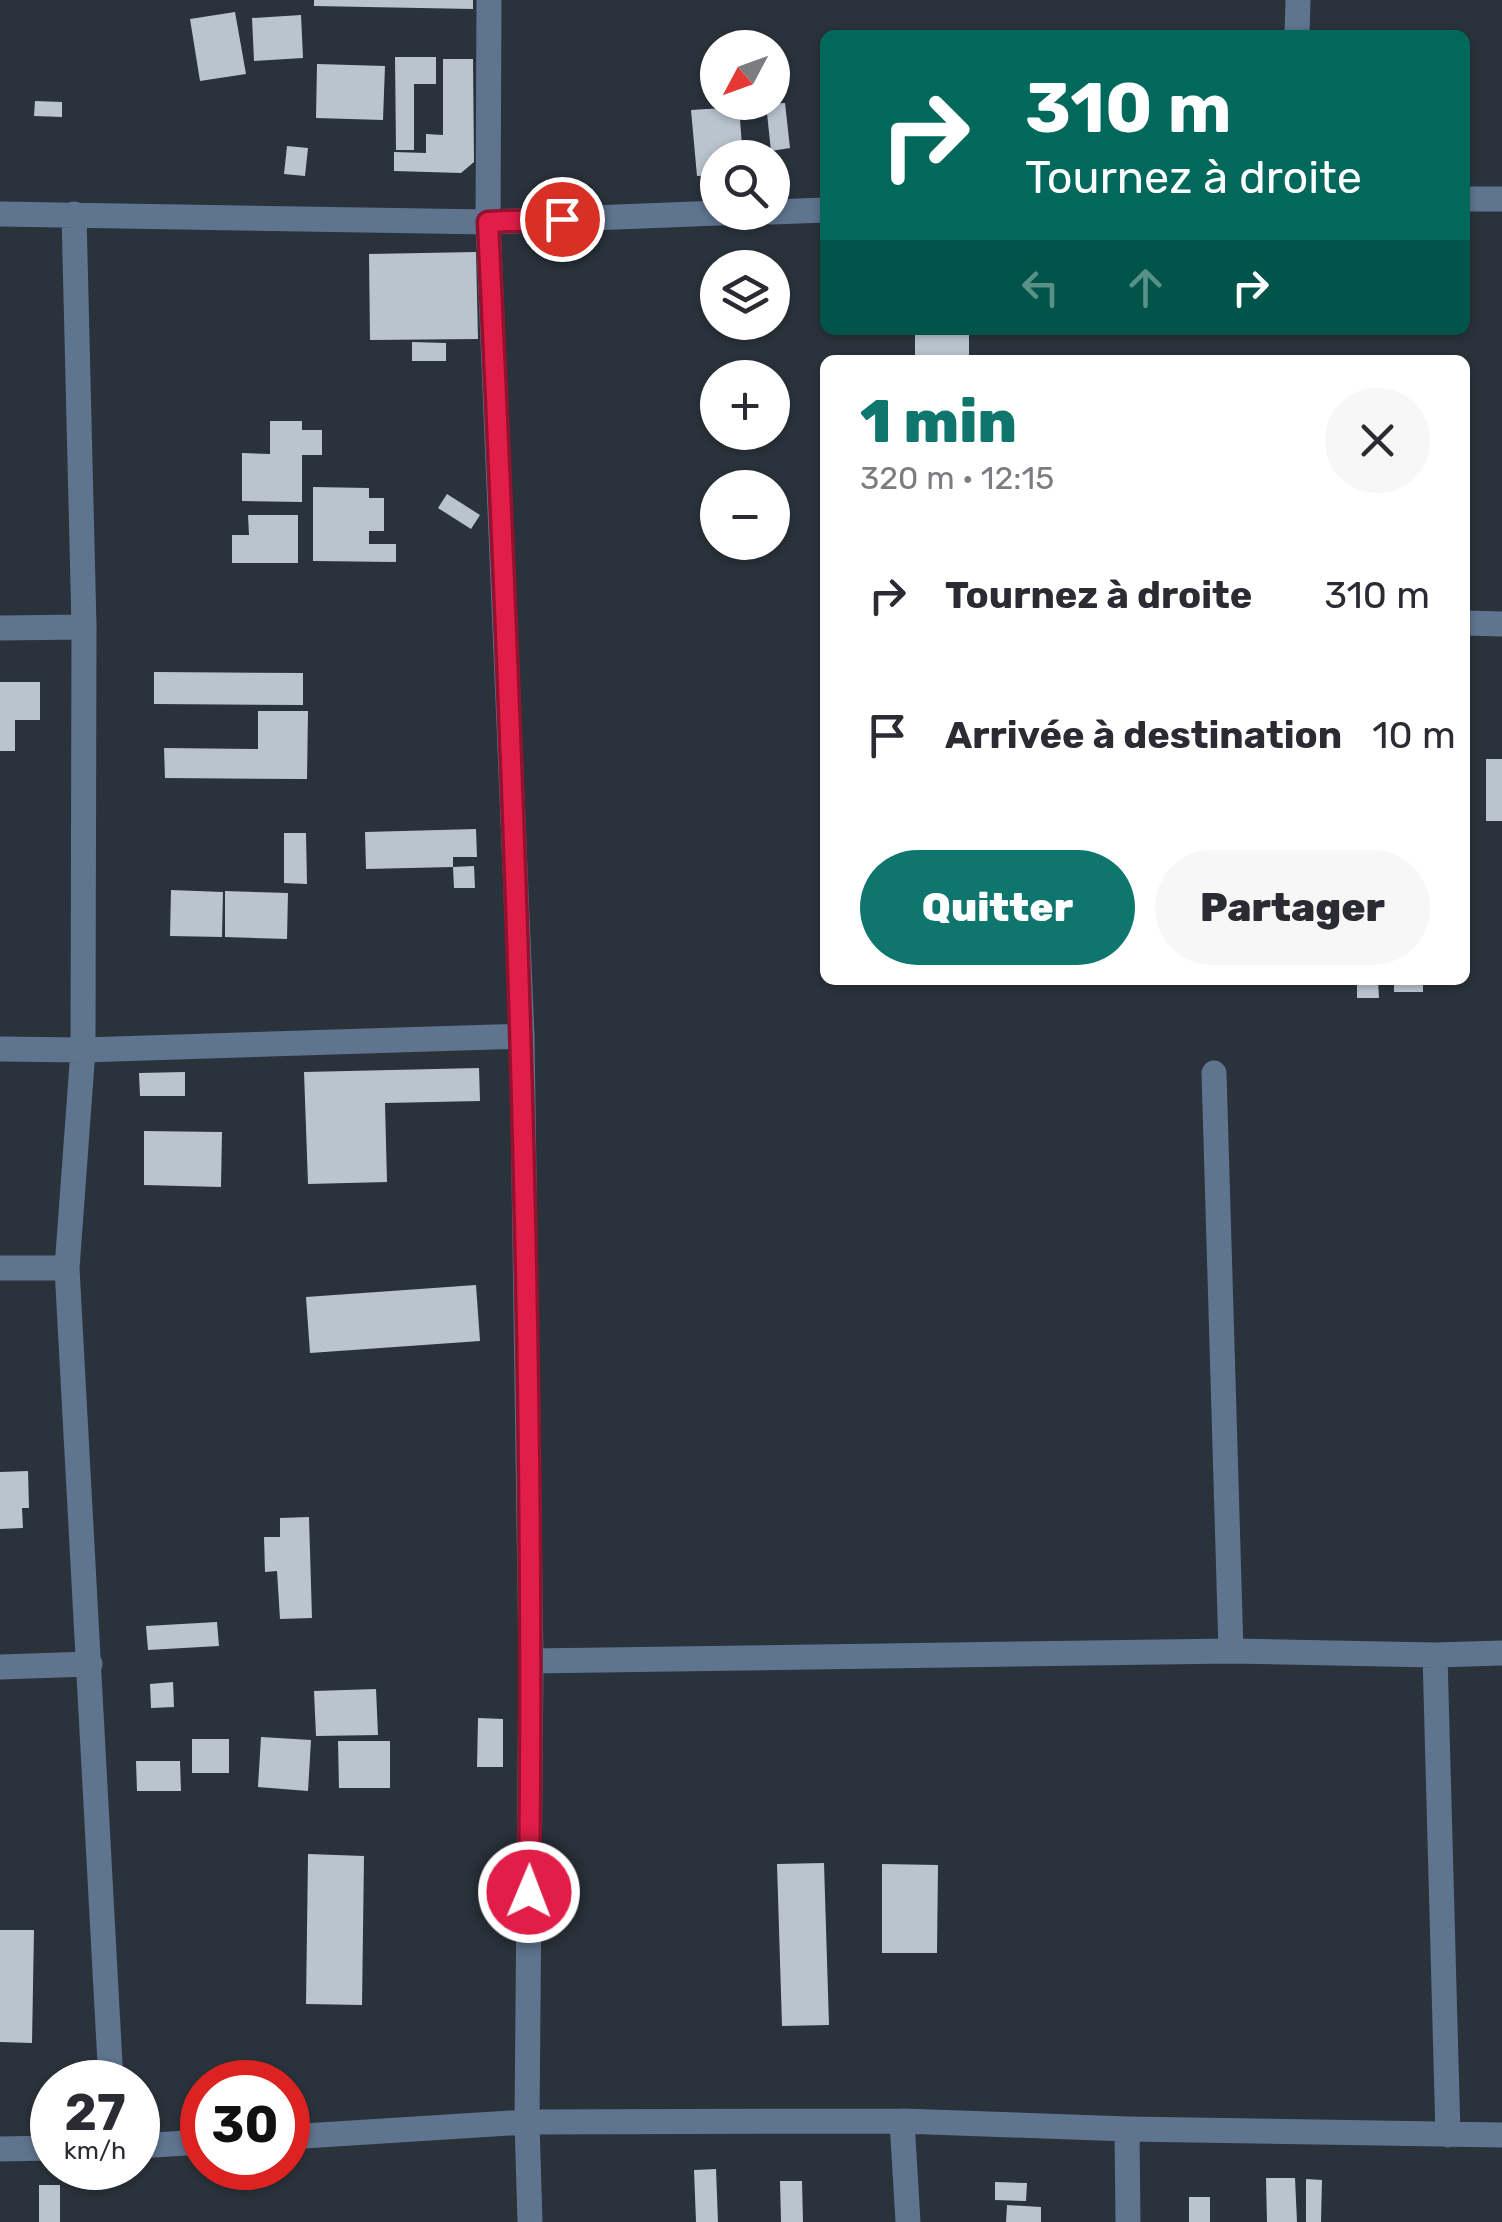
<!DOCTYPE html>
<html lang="fr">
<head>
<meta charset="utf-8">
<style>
  :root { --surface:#fff; --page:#f7f7f7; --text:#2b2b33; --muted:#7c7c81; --accent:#0f766e }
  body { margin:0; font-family:Rubik,sans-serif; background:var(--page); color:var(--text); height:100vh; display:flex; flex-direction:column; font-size:38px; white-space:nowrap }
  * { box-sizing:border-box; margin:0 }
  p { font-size:32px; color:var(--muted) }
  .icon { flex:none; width:55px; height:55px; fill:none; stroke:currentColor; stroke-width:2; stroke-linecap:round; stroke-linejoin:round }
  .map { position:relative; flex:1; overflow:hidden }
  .side { position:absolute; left:820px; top:355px; width:650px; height:630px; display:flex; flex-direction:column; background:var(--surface); border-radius:15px; box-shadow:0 2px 8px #0004 }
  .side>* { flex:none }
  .top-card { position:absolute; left:820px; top:30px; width:650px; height:305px; border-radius:15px; box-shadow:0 2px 8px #0004; background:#00695c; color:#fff; overflow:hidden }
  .needle { width:65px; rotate:229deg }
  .controls { position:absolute; left:700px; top:30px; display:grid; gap:20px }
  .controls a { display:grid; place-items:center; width:90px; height:90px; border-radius:50%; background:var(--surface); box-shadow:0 2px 8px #0004; font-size:50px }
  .speed { position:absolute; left:30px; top:2060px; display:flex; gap:20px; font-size:50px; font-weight:700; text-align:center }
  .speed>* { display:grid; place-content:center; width:130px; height:130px; border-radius:50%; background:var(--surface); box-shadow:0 2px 8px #0004; line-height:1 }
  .speed small { font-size:25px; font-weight:400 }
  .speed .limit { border:15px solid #d22; background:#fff; color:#111 }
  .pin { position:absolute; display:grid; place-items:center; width:85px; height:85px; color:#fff; margin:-42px; border:5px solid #fff; border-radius:50%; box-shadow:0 2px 10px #0007 }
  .me { position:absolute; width:110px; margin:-55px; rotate:1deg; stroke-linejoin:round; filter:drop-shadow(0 0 8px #0008) }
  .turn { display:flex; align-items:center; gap:35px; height:210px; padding:0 40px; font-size:45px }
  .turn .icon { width:130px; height:130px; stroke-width:2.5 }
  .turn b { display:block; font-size:70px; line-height:85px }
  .lanes { display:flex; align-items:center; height:95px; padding:0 40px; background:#0003; justify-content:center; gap:50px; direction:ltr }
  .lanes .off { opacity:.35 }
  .round { display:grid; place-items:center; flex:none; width:105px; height:105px; border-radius:52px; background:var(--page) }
  .summary { display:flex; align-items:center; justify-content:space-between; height:170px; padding:0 40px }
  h1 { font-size:60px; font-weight:800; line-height:75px; color:var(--accent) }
  .cta { display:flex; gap:20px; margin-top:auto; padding:20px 40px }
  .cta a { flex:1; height:115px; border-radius:60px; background:var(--accent); color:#fff; font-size:40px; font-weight:800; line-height:115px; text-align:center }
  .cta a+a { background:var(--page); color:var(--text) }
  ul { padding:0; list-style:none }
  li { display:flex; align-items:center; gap:30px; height:140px; padding:0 40px }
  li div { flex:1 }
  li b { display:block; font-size:38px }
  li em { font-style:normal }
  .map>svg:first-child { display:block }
  .building { fill:#bac4cf }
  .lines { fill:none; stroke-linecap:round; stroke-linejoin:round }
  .minor { stroke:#5f748f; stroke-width:25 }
  .route-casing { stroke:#92132f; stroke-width:25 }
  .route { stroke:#e11d48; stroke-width:18 }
</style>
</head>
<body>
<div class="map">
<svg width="1502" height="2222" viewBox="0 0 1502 2222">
  <rect width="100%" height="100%" fill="#2a323b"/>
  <path class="building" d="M314,0H473V9L314,6Z
    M235,12L246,74L200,81L190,19Z
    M301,15L303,58L254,61L252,18Z
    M395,57H436V84H414V150H396Z
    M443,59H473L474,162L461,173L394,171V152L426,153V134L443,135Z
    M317,64L385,66L383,120L316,118Z
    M35,101L62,102V117L34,116Z
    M785,103L790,148L771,151L766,104Z
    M739,107L743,158H718V175L697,176L691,110Z
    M287,146L308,148L305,176L284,174Z
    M476,252L478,339L370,340L369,254Z
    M915,330H969V357H915Z
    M412,342L446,343V361H412Z
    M270,421H302V430H322V455H302V502L242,501V453L270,454Z
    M313,487L369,488V498H384V531H369V544H396V562L313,561Z
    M447,494L480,515L471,529L438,508Z
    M248,515H298V563H232V535H249Z
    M154,672L303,673V705L154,704Z
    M0,682H40V720H15V751H0Z
    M258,711H308L307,779L165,778L164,748L258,749Z
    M1486,759H1502V821H1486Z
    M476,829L477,857H453V867L366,869L365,832Z
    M284,833H306L307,884L284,883Z
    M474,866L475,888H454L453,867Z
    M171,890L223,892L222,937L170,936Z
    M225,891L288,893L287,939L225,937Z
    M1357,980H1378L1379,998H1357Z
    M1394,980H1423V992H1394Z
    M479,1068L480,1101L385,1103L387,1182L308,1184L304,1072Z
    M185,1072V1096H140L139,1073Z
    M144,1131L222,1132L221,1187L144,1185Z
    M476,1285L480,1341L310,1353L306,1297Z
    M28,1471L29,1508H22L23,1528L0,1529V1472Z
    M309,1517L312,1618L280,1619L277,1571L265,1572L264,1537H280V1518Z
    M217,1622L219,1646L148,1650L146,1626Z
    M173,1682L174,1707L151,1708L150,1684Z
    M376,1689L378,1735L316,1736L314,1691Z
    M478,1718L503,1719V1767H477Z
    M261,1737L311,1740L308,1791L258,1787Z
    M192,1739H229V1773H192Z
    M338,1741H390V1788H339Z
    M136,1761H180L181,1791H137Z
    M308,1854L364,1856L362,2005L306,2004Z
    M824,1863L829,2025L782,2026L777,1864Z
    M882,1864L938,1865L937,1953H882Z
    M0,1930H34L32,2043L0,2042Z
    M716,2169L718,2222H696L694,2170Z
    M1266,2178H1295L1297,2222H1267Z
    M1306,2179L1322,2180L1321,2222H1306Z
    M780,2181H802L803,2222H781Z
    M995,2182L1027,2183L1026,2201L995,2200Z
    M39,2185H60V2222H39Z
    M1189,2197H1210V2222H1189Z
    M1007,2205L1041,2207V2222H1006Z"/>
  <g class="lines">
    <path class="minor" d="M489,0L488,222L522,1036L531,1661L527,2122L530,2222
      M1297,35L1298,0
      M1465,199H1502
      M772,212L825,210
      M0,214L488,222L745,212
      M74,214L84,627L83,1050L67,1268L111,2082
      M1465,623L1502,624
      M0,628L84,627
      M0,1049L83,1050L522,1036
      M1214,1073L1231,1651
      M0,1268H67
      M1435,1655L1448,2135
      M531,1661L1231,1651L1435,1655L1502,1653
      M0,1667L90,1664
      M902,2121L908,2222
      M1127,2129L1128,2222
      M288,2137L527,2122L902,2121L1127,2129L1502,2135
      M138,2146L202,2142
      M0,2149L52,2148"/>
  </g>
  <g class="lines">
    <g class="route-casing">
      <path id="route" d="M529,1892C536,1335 514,778 488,222L562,219"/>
    </g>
    <use href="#route" class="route"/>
  </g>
</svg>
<div class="controls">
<a><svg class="needle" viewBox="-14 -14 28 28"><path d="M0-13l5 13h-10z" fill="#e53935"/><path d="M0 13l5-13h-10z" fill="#7c7c81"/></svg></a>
<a><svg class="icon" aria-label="search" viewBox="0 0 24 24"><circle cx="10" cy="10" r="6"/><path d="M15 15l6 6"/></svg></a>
<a><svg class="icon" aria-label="layers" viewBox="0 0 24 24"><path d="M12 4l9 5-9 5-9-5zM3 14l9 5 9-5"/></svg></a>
<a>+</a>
<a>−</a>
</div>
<div class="speed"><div>27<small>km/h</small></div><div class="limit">30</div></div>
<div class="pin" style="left:562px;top:219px;background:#d93025"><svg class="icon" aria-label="arrive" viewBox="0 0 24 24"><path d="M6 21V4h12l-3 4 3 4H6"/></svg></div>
<svg class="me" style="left:529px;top:1892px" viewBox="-20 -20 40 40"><circle r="17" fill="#e11d48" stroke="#fff" stroke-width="3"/><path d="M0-11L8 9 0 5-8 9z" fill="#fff"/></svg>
<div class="top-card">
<div class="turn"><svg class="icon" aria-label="right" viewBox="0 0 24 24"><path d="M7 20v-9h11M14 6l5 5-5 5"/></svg><div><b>310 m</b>Tournez à droite</div></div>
<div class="lanes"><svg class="icon off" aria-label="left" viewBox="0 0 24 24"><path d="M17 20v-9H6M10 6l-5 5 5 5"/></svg><svg class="icon off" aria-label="ahead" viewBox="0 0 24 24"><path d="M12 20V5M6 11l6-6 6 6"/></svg><svg class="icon" aria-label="right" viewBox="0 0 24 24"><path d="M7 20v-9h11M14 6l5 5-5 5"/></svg></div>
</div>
<section class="side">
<div class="summary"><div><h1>1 min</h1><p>320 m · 12:15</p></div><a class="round"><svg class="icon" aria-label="close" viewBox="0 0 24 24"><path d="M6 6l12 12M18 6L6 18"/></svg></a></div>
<ul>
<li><svg class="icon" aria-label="right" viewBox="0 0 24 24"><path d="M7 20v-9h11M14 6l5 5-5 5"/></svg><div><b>Tournez à droite</b></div><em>310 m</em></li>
<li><svg class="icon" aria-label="arrive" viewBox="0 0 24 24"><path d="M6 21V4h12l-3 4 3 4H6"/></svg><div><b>Arrivée à destination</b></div><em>10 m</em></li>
</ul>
<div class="cta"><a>Quitter</a><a>Partager</a></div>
</section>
</div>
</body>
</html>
